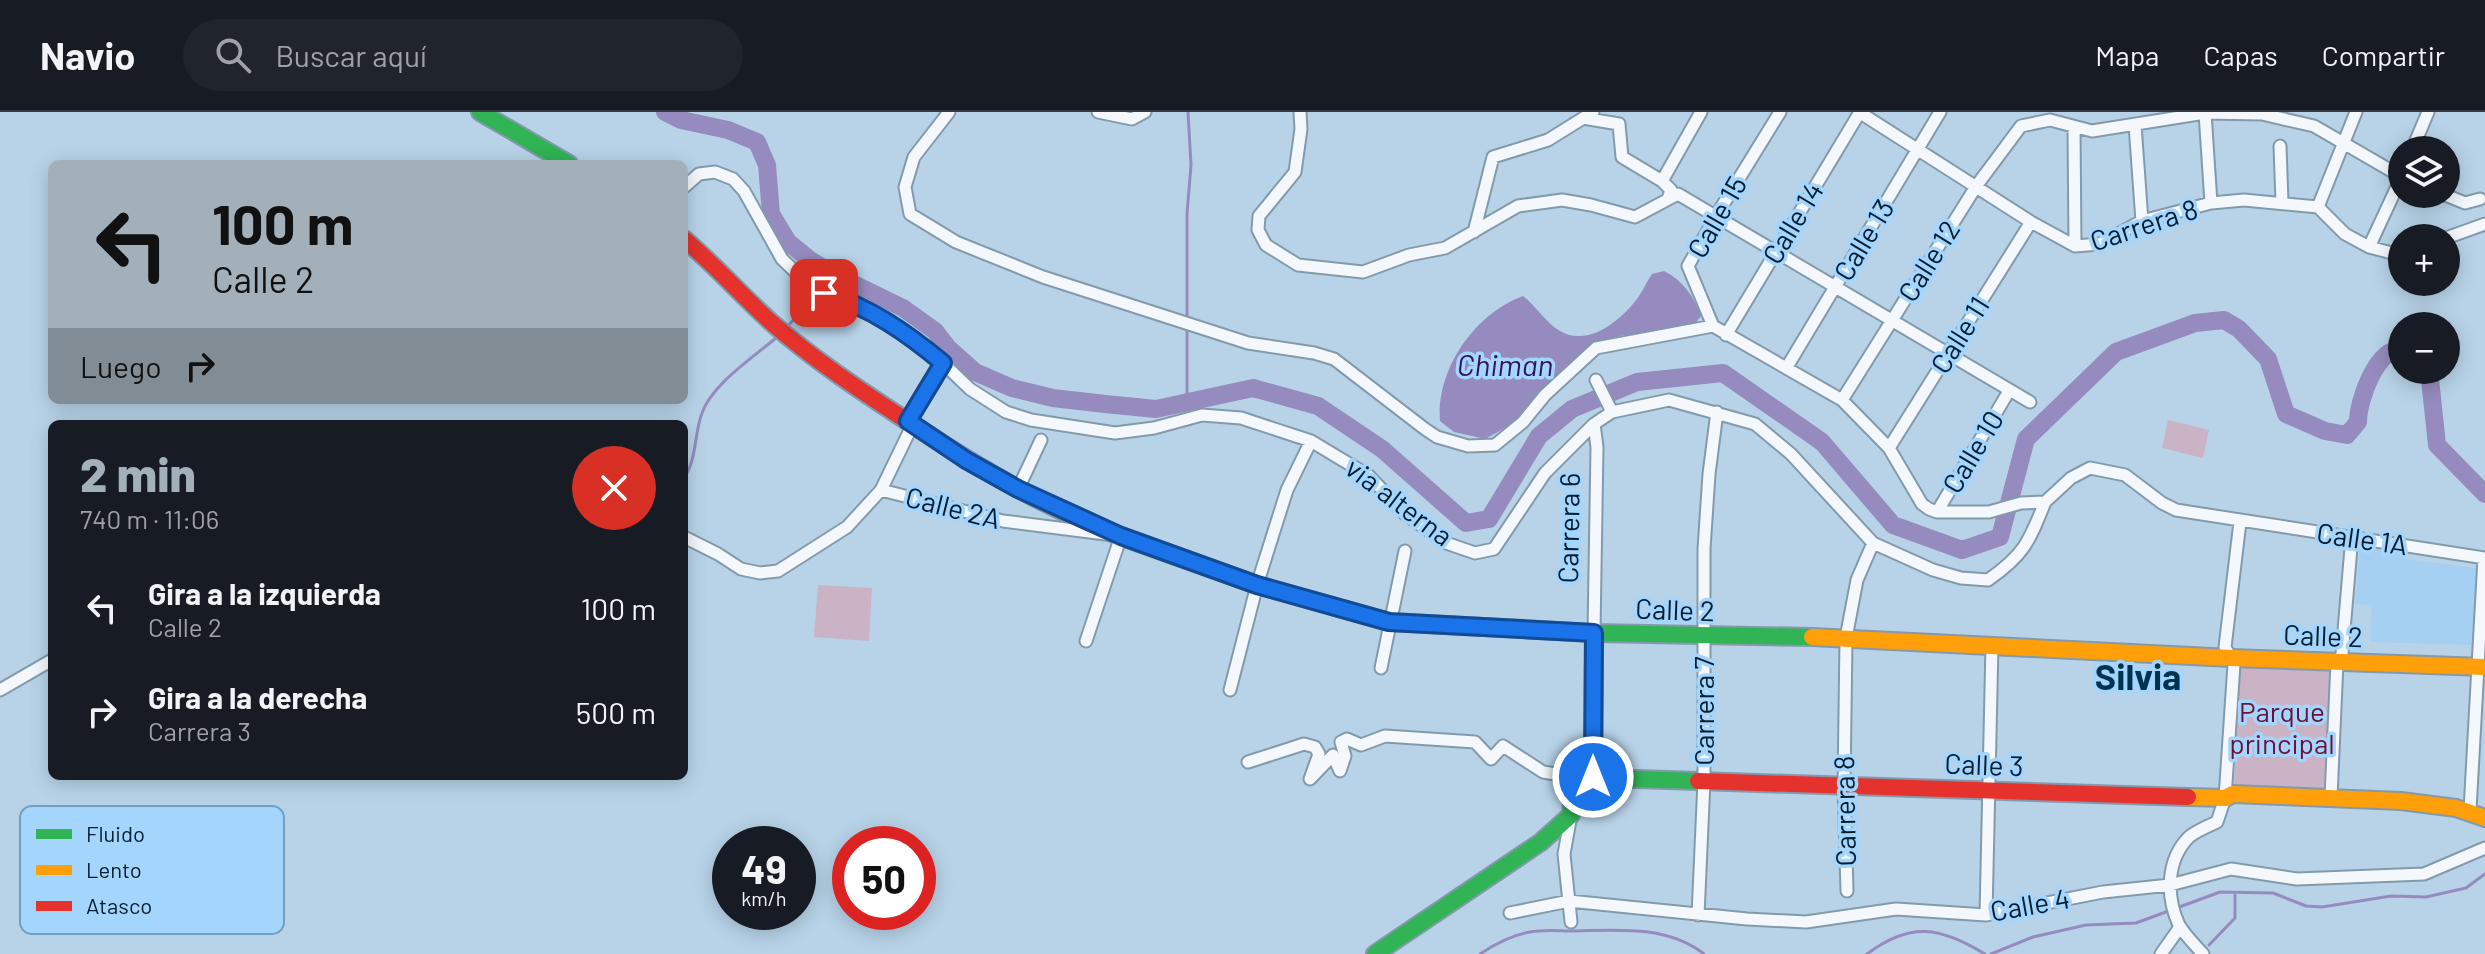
<!DOCTYPE html>
<html lang="es">
<head>
<meta charset="utf-8">
<style>
  :root { --surface:#171b24; --page:#20242c; --text:#f1f3f6; --muted:#9ea1a6; --line:#363941; --accent:#a3b0ba }
  body { margin:0; font-family:Barlow,sans-serif; background:var(--page); color:var(--text); height:100vh; display:flex; flex-direction:column; font-size:30px; white-space:nowrap }
  * { box-sizing:border-box; margin:0 }
  p { font-size:26px; color:var(--muted) }
  .icon { flex:none; width:44px; height:44px; fill:none; stroke:currentColor; stroke-width:2; stroke-linecap:round; stroke-linejoin:round }
  .map { position:relative; flex:1; overflow:hidden }
  .details { position:absolute; left:48px; top:308px; width:640px; height:360px; display:flex; flex-direction:column; background:var(--surface); border-radius:12px; box-shadow:0 4px 20px #0003 }
  .details>* { flex:none }
  .hud { position:absolute; left:48px; top:48px; width:640px; height:244px; border-radius:12px; box-shadow:0 4px 20px #0003; background:#a3b0ba; color:#111; overflow:hidden }
  .tools { position:absolute; left:2388px; top:24px; display:grid; gap:16px }
  .tools a { display:grid; place-items:center; width:72px; height:72px; border-radius:50%; background:var(--surface); box-shadow:0 4px 20px #0003; font-size:40px }
  .speed { position:absolute; left:712px; top:714px; display:flex; gap:16px; font-size:40px; font-weight:700; text-align:center }
  .speed>* { display:grid; place-content:center; width:104px; height:104px; border-radius:50%; background:var(--surface); box-shadow:0 4px 20px #0003; line-height:1 }
  .speed small { font-size:20px; font-weight:400 }
  .speed .limit { border:12px solid #d22; background:#fff; color:#111 }
  .pin { position:absolute; display:grid; place-items:center; width:68px; height:68px; color:#fff; margin:-34px; border-radius:16px; box-shadow:0 4px 12px #0006 }
  .me { position:absolute; width:88px; margin:-44px; rotate:0deg; stroke-linejoin:round; filter:drop-shadow(0 0 6px #0008) }
  .turn { display:flex; align-items:center; gap:28px; height:168px; padding:0 32px; font-size:36px }
  .turn .icon { width:104px; height:104px; stroke-width:2.5 }
  .turn b { display:block; font-size:56px; line-height:68px }
  .then { display:flex; align-items:center; height:76px; padding:0 32px; background:#0003; gap:16px; font-size:30px }
  .round { display:grid; place-items:center; flex:none; width:84px; height:84px; border-radius:42px; background:var(--page) }
  .headline { display:flex; align-items:center; justify-content:space-between; height:136px; padding:0 32px }
  h1 { font-size:48px; font-weight:800; line-height:60px; color:var(--accent) }
  ul { padding:0; list-style:none }
  li { display:flex; align-items:center; gap:24px; height:104px; padding:0 32px }
  li div { flex:1 }
  li b { display:block; font-size:30px }
  li em { font-style:normal }
  header { display:flex; align-items:center; gap:48px; box-sizing:border-box; height:112px; padding:0 40px; background:var(--surface); border-bottom:2px solid var(--line) }
  header strong { font-size:38px }
  nav { display:flex; gap:44px; margin-inline-start:auto; font-size:28px }
  .search { width:560px; height:72px; background:var(--page); display:flex; align-items:center; gap:20px; box-sizing:border-box; padding:0 28px; border-radius:44px; color:var(--muted); font-size:30px }
  .map>svg:first-child { display:block }
  .built { fill:#a6d0f1 }
  .green { fill:#c9b3c5 }
  .water { fill:#968bbe }
  .lines { fill:none; stroke-linecap:round; stroke-linejoin:round }
  .stream { stroke:#968bbe; stroke-width:3 }
  .river { stroke:#968bbe; stroke-width:18 }
  .street-casing { stroke:#829aac; stroke-width:15 }
  .fast-casing { stroke:#829aac; stroke-width:20 }
  .slow-casing { stroke:#829aac; stroke-width:20 }
  .jam-casing { stroke:#829aac; stroke-width:20 }
  .street { stroke:#f4f8fc; stroke-width:11 }
  .fast { stroke:#30b455; stroke-width:16 }
  .slow { stroke:#ff9f0a; stroke-width:16 }
  .jam { stroke:#e5322d; stroke-width:16 }
  .route-casing { stroke:#114b97; stroke-width:20 }
  .route { stroke:#1a73e8; stroke-width:14 }
  .labels { text-anchor:middle; stroke-width:7; stroke-linejoin:round; paint-order:stroke }
  .street-label { font-size:28px; fill:#051e30; stroke:#a4d5fc }
  .park-label { font-size:28px; fill:#6e1137; stroke:#a4d5fc }
  .water-label { font-size:30px; font-style:italic; fill:#39105f; stroke:#a4d5fc }
  .district-label { font-size:36px; font-weight:bold; fill:#003251; stroke:#a4d5fc }
  .key { fill:#a4d5fc; stroke:#749ebf; stroke-width:2 }
  .key-label { font-size:22px; fill:#051e30 }
</style>
</head>
<body>
<header>
<strong>Navio</strong>
<div class="search"><svg class="icon" aria-label="search" viewBox="0 0 24 24"><circle cx="10" cy="10" r="6"/><path d="M15 15l6 6"/></svg>Buscar aquí</div>
<nav><a>Mapa</a><a>Capas</a><a>Compartir</a></nav>
</header>
<div class="map">
<svg width="2485" height="842" viewBox="0 0 2485 842">
  <rect width="100%" height="100%" fill="#b8d3e8"/>
  <path class="built" d="M2360,433L2404,441L2403,447L2477,456L2472,533L2370,530L2372,493L2355,492Z"/>
  <path class="green" d="M2168,308L2209,318L2203,346L2162,336Z
    M818,473L872,476L869,529L814,525Z
    M2239,555L2330,559L2325,678L2234,674Z"/>
  <path class="water" d="M1664,159C1683,168 1694,185 1701,204L1694,213L1620,224L1593,232L1565,255L1518,309L1485,327L1454,320L1440,309C1436,258 1474,202 1523,184C1536,194 1546,211 1560,219C1589,236 1623,207 1639,184C1644,177 1647,169 1652,162Z"/>
  <g class="lines">
    <path class="stream" d="M823,175L833,162
      M1187,208V102L1191,53L1188,0
      M787,215L812,187
      M1187,215V290
      M684,366C697,347 694,322 702,301C712,272 754,245 777,225
      M2209,833L2235,806V783
      M1480,842C1495,832 1512,823 1530,820C1544,817 1560,819 1573,819C1617,818 1667,813 1704,842
      M1867,842C1911,809 1939,815 1985,842
      M1991,842L2033,825L2086,813L2136,811L2220,780L2273,781L2306,794L2322,795L2391,784L2426,785L2466,776L2485,762"/>
    <path class="river" d="M665,0L681,8L728,18L757,30L767,53L771,102L788,130L810,148L833,162L903,196L935,219L948,236L975,260L1012,276L1053,286L1105,292L1156,297L1253,276L1318,294L1382,337L1466,411L1489,407L1539,324L1572,297L1637,270L1723,261L1822,330L1893,413L1962,438L2000,425L2026,327L2116,240L2195,211L2224,208L2239,217L2268,247L2286,302L2325,319L2347,323L2358,310C2358,289 2376,236 2402,237
      M2429,258L2437,333L2485,382"/>
    <g class="street-casing">
      <path id="street" d="M949,0L914,45L905,75L910,102L956,130L1043,165L1248,231L1314,241L1334,247L1425,317L1437,325L1468,334L1495,333L1523,310L1545,283L1596,236L1713,214
        M1098,0L1132,7L1145,0
        M1300,0L1301,17L1295,60L1259,104L1258,118L1266,133L1298,153L1363,160L1409,143L1445,136L1518,94L1562,88L1591,93L1635,105L1678,82L2030,290
        M1859,0L2031,110L2075,134L2099,132L2142,109L2211,91L2244,88L2318,95L2345,122L2369,135L2392,141L2402,139
        M2205,1L2211,91
        M1583,6L1619,12L1622,45L1662,69
        M2135,13L2142,109
        M2074,15L2075,134
        M2280,34L2282,90
        M2412,38L2428,0
        M684,75L699,62L715,60L733,67L744,79L782,147L806,170L824,181L855,191L884,207L943,251L970,277L1006,300L1031,308L1115,321L1154,316L1202,303L1241,306L1311,329L1369,364L1405,402L1446,431L1475,441L1494,437L1545,361L1594,312L1612,300L1669,288L1755,312L1791,342L1873,431L1933,458L1961,466L1988,468C2024,443 2029,430 2045,390
        M2443,82L2465,91L2480,87
        M1668,87L1671,78L1662,69L1701,0
        M2318,95L2356,0
        M1474,120L1493,45L1548,28L1593,0
        M2446,126L2485,112
        M2369,135L2402,64
        M1713,214L1842,288L1889,336L1922,392L1929,397L1937,400H1989L2021,391L2045,390L2071,366L2090,356L2125,363L2162,391L2176,398L2485,446
        M1713,214L1688,154L1716,104L1780,0
        M1726,223L1860,0
        M1787,255L1940,0
        M1596,268L1612,300
        M1842,288L1977,73L2021,14L2050,8L2092,19L2205,1L2262,2L2314,14L2402,65
        M908,309L943,251
        M1889,336L2031,110
        M1018,377L1041,328
        M881,378L1003,409L1121,424L1086,529
        M1937,400L2009,279
        M684,425L718,442L741,457L760,461L778,459L847,415L881,378L913,312
        M1594,521L1597,335L1594,312
        M1381,556L1405,439
        M0,578L52,548
        M1230,578L1257,473L1287,378L1311,329
        M1248,650L1304,632L1315,635L1319,642L1310,667L1333,643L1340,659L1345,644L1341,630L1347,627L1361,633L1385,624L1475,630L1491,647L1503,634L1543,660L1574,665
        M2331,685L2337,551L2342,542L2352,424
        M2470,698L2484,446
        M1571,703L1564,742L1571,810
        M1847,779L1844,675L1846,526L1857,468L1873,431
        M1510,801L1569,789L1747,807L1806,810L1896,797L1986,803L2103,780L2170,773L2231,757L2297,767L2424,762L2485,736
        M1698,803L1704,669V437L1709,362L1717,300
        M1986,803L1992,533
        M2161,842L2180,815
        M2203,842C2195,833 2185,823 2179,813C2166,785 2166,748 2189,725C2196,719 2208,714 2217,710L2225,686L2234,552L2225,535L2240,410"/>
    </g>
    <g class="fast-casing">
      <path id="fast" d="M480,0L569,52
        M1128,427L1257,473L1389,510L1594,521L1812,525
        M1375,842L1541,730L1571,703L1574,665L1698,669"/>
    </g>
    <g class="slow-casing">
      <path id="slow" d="M1812,525L2231,546L2485,555
        M1593,665L1594,521
        M2188,685L2225,686L2233,682L2401,689L2456,696L2485,706"/>
    </g>
    <g class="jam-casing">
      <path id="jam" d="M684,127C715,153 742,184 772,211C813,247 858,277 904,307C975,354 1048,398 1128,427
        M1698,669L2188,685"/>
    </g>
    <use href="#street" class="street"/>
    <use href="#fast" class="fast"/>
    <use href="#slow" class="slow"/>
    <use href="#jam" class="jam"/>
  </g>
  <g class="lines">
    <g class="route-casing">
      <path id="route" d="M824,181C870,195 907,221 943,251L908,309L966,348L1018,377L1121,424L1257,473L1389,510L1594,521L1593,665"/>
    </g>
    <use href="#route" class="route"/>
  </g>
  <g class="labels">
    <g class="street-label">
      <text transform="translate(1717 105) rotate(-60)" y="10">Calle 15</text>
      <text transform="translate(1793 111) rotate(-59)" y="10">Calle 14</text>
      <text transform="translate(2144 113) rotate(-18)" y="10">Carrera 8</text>
      <text transform="translate(1864 128) rotate(-59)" y="10">Calle 13</text>
      <text transform="translate(1929 149) rotate(-58)" y="10">Calle 12</text>
      <text transform="translate(1960 223) rotate(-58)" y="10">Calle 11</text>
      <text transform="translate(1973 340) rotate(-59)" y="10">Calle 10</text>
      <text transform="translate(1399 390) rotate(37)" y="10">via alterna</text>
      <text transform="translate(953 396) rotate(14)" y="10">Calle 2A</text>
      <text transform="translate(1569 416) rotate(-89)" y="10">Carrera 6</text>
      <text transform="translate(2362 427) rotate(8)" y="10">Calle 1A</text>
      <text transform="translate(1675 498) rotate(2)" y="10">Calle 2</text>
      <text transform="translate(2323 524) rotate(2)" y="10">Calle 2</text>
      <text transform="translate(1704 599) rotate(-90)" y="10">Carrera 7</text>
      <text transform="translate(1984 653) rotate(2)" y="10">Calle 3</text>
      <text transform="translate(1845 699) rotate(-91)" y="10">Carrera 8</text>
      <text transform="translate(2030 793) rotate(-10)" y="10">Calle 4</text>
    </g>
    <g class="park-label">
      <text x="2282" y="610">Parque<tspan x="2282" dy="32">principal</tspan></text>
    </g>
    <g class="water-label">
      <text x="1505" y="264">Chiman</text>
    </g>
    <g class="district-label">
      <text x="2138" y="578">Silvia</text>
    </g>
  </g>
  <rect x="20" y="694" width="264" height="128" rx="12" class="key"/>
  <rect x="36" y="717" width="36" height="10" fill="#30b455"/>
  <rect x="36" y="753" width="36" height="10" fill="#ff9f0a"/>
  <rect x="36" y="789" width="36" height="10" fill="#e5322d"/>
  <g class="key-label">
    <text x="86" y="730">Fluido</text>
    <text x="86" y="766">Lento</text>
    <text x="86" y="802">Atasco</text>
  </g>
</svg>
<div class="tools">
<a><svg class="icon" aria-label="layers" viewBox="0 0 24 24"><path d="M12 4l9 5-9 5-9-5zM3 14l9 5 9-5"/></svg></a>
<a>+</a>
<a>−</a>
</div>
<div class="speed"><div>49<small>km/h</small></div><div class="limit">50</div></div>
<div class="pin" style="left:824px;top:181px;background:#d93025"><svg class="icon" aria-label="arrive" viewBox="0 0 24 24"><path d="M6 21V4h12l-3 4 3 4H6"/></svg></div>
<svg class="me" style="left:1593px;top:665px" viewBox="-20 -20 40 40"><circle r="17" fill="#1a73e8" stroke="#fff" stroke-width="3"/><path d="M0-11L8 9 0 5-8 9z" fill="#fff"/></svg>
<div class="hud">
<div class="turn"><svg class="icon" aria-label="left" viewBox="0 0 24 24"><path d="M17 20v-9H6M10 6l-5 5 5 5"/></svg><div><b>100 m</b>Calle 2</div></div>
<div class="then">Luego<svg class="icon" aria-label="right" viewBox="0 0 24 24"><path d="M7 20v-9h11M14 6l5 5-5 5"/></svg></div>
</div>
<section class="details">
<div class="headline"><div><h1>2 min</h1><p>740 m · 11:06</p></div><a class="round" style="background:#d93025;color:#fff"><svg class="icon" aria-label="close" viewBox="0 0 24 24"><path d="M6 6l12 12M18 6L6 18"/></svg></a></div>
<ul>
<li><svg class="icon" aria-label="left" viewBox="0 0 24 24"><path d="M17 20v-9H6M10 6l-5 5 5 5"/></svg><div><b>Gira a la izquierda</b><p>Calle 2</p></div><em>100 m</em></li>
<li><svg class="icon" aria-label="right" viewBox="0 0 24 24"><path d="M7 20v-9h11M14 6l5 5-5 5"/></svg><div><b>Gira a la derecha</b><p>Carrera 3</p></div><em>500 m</em></li>
</ul>
</section>
</div>
</body>
</html>
